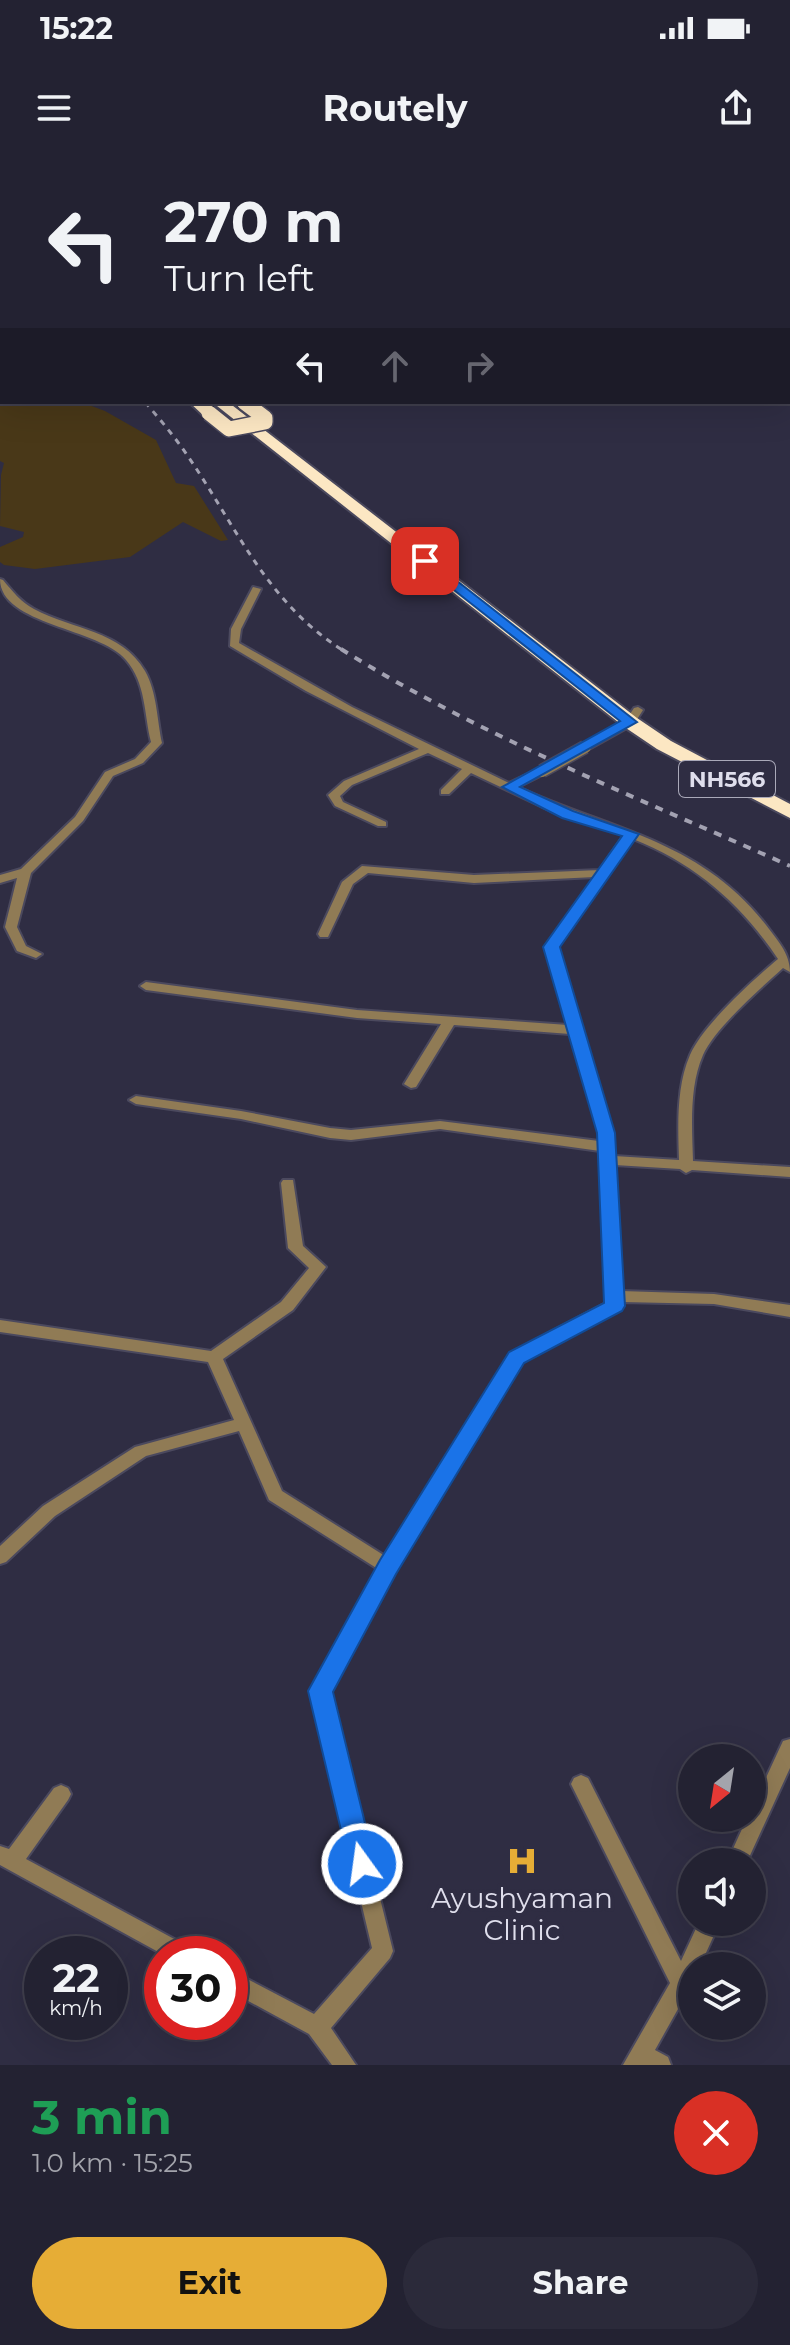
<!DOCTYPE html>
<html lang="en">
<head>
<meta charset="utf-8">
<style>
  :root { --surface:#232232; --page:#2b2a3a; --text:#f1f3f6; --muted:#a3a4ac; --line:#403f4d; --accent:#e6ad36 }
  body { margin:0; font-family:Montserrat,sans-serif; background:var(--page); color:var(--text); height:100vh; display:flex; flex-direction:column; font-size:30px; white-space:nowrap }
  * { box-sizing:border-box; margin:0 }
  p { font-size:26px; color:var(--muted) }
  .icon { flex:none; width:44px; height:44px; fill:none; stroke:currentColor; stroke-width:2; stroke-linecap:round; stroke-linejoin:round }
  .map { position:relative; height:1905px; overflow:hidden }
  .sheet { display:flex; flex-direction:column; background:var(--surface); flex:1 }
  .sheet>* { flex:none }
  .top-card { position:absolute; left:0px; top:0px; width:790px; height:244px; box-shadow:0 8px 32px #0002,0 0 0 2px var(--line); background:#232232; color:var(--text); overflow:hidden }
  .needle { width:52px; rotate:210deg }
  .buttons { position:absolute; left:678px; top:1584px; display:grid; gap:16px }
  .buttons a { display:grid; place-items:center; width:88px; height:88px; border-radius:50%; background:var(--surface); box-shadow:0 8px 32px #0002,0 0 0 2px var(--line); font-size:40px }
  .speed { position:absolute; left:24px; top:1776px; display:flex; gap:16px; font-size:40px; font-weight:700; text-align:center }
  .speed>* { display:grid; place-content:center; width:104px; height:104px; border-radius:50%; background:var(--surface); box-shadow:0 8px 32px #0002,0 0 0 2px var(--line); line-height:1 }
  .speed small { font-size:20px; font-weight:400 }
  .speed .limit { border:12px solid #d22; background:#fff; color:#111 }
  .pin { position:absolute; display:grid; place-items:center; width:68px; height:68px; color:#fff; margin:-34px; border-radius:16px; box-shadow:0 4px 12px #0006 }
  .me { position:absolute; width:88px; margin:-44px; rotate:346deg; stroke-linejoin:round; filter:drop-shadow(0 0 6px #0008) }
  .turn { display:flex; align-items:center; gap:28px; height:168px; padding:0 32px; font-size:36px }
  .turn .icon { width:104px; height:104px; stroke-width:2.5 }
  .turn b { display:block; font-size:56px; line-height:68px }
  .lanes { display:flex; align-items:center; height:76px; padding:0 32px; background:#0003; justify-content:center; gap:40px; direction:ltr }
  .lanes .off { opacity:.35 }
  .round { display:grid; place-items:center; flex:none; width:84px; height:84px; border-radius:42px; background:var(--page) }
  .overview { display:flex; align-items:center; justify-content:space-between; height:136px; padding:0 32px }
  h1 { font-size:48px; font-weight:700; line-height:60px; color:#1e9e55 }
  .action { display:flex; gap:16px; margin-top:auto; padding:16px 32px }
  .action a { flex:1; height:92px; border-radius:48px; background:var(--accent); color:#111; font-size:32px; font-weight:700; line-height:92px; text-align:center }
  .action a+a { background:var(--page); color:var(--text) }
  .status { display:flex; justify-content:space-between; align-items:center; height:56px; padding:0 40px; background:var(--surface); direction:ltr }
  .status svg { height:22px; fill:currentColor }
  header { display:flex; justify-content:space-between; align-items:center; height:104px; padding:0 32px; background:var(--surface); font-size:36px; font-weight:700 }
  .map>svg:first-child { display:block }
  .built { fill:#383551 }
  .green { fill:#493818 }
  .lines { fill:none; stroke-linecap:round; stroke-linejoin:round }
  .taxiway { fill:#69687a; fill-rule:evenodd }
  .runway { fill:#69687a; fill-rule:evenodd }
  .street-casing { stroke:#4b495e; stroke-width:4 }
  .highway-casing { stroke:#4b495e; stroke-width:4 }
  .street { fill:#907b55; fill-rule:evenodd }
  .highway { fill:#fce7c3; fill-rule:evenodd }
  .rail-far1 { stroke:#a3a2b2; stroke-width:3; stroke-dasharray:6 6; stroke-linecap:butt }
  .rail { stroke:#a3a2b2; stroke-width:4; stroke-dasharray:8 8; stroke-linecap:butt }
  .street-bridge-casing { stroke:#4b495e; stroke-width:15; stroke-linecap:butt }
  .highway-bridge-casing { stroke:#4b495e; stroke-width:18; stroke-linecap:butt }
  .street-bridge { stroke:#907b55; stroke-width:12 }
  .highway-bridge { stroke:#fce7c3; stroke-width:15 }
  .route { fill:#1a73e8; stroke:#114b97; stroke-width:2 }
  .labels { text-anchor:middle; stroke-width:8; stroke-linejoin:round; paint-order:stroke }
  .shield { fill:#2f2d43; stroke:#aaa9b9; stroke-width:2 }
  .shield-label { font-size:22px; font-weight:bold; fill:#dfdeec }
  .near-poi-label { font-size:28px; fill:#dfdeec; stroke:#2f2d43 }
</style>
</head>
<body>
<div class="status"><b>15:22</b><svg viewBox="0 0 49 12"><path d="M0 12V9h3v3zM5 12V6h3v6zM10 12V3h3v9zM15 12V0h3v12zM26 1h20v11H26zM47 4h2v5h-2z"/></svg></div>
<header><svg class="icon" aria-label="menu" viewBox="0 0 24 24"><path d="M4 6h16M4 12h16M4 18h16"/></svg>Routely<svg class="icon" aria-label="share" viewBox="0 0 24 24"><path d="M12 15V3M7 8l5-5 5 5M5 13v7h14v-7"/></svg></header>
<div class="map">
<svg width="790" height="1905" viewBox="0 0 790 1905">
  <rect width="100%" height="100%" fill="#2f2d43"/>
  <path class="built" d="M0,0H790V237L788,2H2V135Z"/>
  <path class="green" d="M0,230L2,242H81L105,251L156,280L176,323L194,326L228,380L221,381L183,362L130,397L35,409L4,405L0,402V387L23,377L24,372L0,366L1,315L4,303L0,301Z"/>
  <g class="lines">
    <path class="taxiway" d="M0,11H2V23H0Z"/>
    <path class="runway" d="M385,0H452L453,2H386Z
      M788,20H790V49H788Z"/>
    <g class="street-casing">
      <path id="street" d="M0,125H2V129H0Z
        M0,419L3,420C13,432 21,442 34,449C73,470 121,470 145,511C157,532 157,560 162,583L143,603L113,616L83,661L31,713L17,767L26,786L42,794L36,798L17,791L5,767L17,718L0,723V715L21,709L75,657L105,612L135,599L151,582C144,554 146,523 126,500C100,468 0,465 0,419Z
        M253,427L261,429L241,469L239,483L352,547L509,623L538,609H546V613L518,627C610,670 699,679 766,765C777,780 790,793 790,812L783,808C761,828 715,868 703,895C689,927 692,967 693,1001L790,1007V1017L692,1010L686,1013L680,1009L615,1005L621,1131L714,1134L790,1145V1157L714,1144L622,1142L620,1150L523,1201L394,1412L329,1531L393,1791L390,1798L331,1868L356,1905H332L309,1874L230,1831V1810L314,1854L372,1788L311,1531L378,1409L269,1340L239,1271L146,1296L55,1356L6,1402L0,1404V1386L43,1346L135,1287L234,1260L208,1202L0,1172V1160L211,1191L281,1142L309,1108L288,1088L281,1023L283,1020H293L303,1086L326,1107L293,1150L223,1199L282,1331L385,1396L511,1193L606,1143L600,991L440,969L351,980L330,978L241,959L136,944L129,940L136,936L241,951L330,968L351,970L440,961L599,981V973L570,874L454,865L416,927L411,928L404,924L441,864L357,858L146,830L140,826L146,822L357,850L568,865L546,787L595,717L474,723L368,713L353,724L328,777H320L318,774L342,722L362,706L474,715L600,710L624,675L551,651L471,613L449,634H441V630L462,609L428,593L352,625L340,636L343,642L386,662V666H378L335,646L328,635L344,621L419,589L306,531L230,486L231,469ZM633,679C696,704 741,744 778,799C752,821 703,865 690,895C676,927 678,967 679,1000L614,996L613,973L558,787Z
        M638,547L643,550L634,564L589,589H581V585L626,560L634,548Z
        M790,1579V1608L747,1702H727L747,1658H752V1648L783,1581Z
        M581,1615L588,1618L681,1801L699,1762H720L700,1806H692V1824L655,1890L668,1897L671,1905H623L670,1823L571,1624L574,1618Z
        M61,1625L68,1628L71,1634L68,1640L26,1699L189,1787L192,1794H162L0,1705V1686L9,1689L54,1628Z"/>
    </g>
    <g class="highway-casing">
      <path id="highway" d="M0,135H2V143H0Z
        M189,242H204L216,253L204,256Z
        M212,242H228L637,558L671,581L790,644V658L657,589L623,566Z"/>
    </g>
    <use href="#street" class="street"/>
    <use href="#highway" class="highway"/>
    <path class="rail-far1" d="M145,242C157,256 169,270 180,285C233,358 263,441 344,491"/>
    <path class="rail" d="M341,489C482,577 639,638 790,706"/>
    <g class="street-bridge-casing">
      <path id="street-bridge" d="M542,611L585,587"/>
    </g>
    <g class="highway-bridge-casing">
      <path id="highway-bridge" d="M209,253L229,269L265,262V258L244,242"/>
    </g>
    <use href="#street-bridge" class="street-bridge"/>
    <use href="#highway-bridge" class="highway-bridge"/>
  </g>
  <path class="route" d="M421,399H429L637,562L520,627L573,651L639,674L560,787L615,973L625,1146L622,1151L524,1203L396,1414L333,1532L375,1704L372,1713L362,1716L353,1713L349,1704L308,1531L380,1400L509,1192L604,1143L597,973L543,787L622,676L562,658L502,627L620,561L421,404Z"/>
  <defs>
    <g id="hospital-bare" transform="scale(2.4)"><path d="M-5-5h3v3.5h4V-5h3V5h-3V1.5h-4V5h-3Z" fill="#e6ad36" stroke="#2f2d43" stroke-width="2.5" paint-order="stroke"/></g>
  </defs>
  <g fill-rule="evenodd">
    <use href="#hospital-bare" x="522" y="1701"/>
  </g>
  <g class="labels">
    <rect class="shield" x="679" y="601" width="96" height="36" rx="6"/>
    <g class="shield-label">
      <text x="727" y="627">NH566</text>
    </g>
    <g class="near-poi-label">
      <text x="522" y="1748">Ayushyaman<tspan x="522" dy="32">Clinic</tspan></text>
    </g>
  </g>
</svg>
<div class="buttons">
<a><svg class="needle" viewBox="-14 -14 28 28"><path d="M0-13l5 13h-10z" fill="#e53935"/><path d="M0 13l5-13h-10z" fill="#a3a4ac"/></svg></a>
<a><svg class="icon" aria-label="sound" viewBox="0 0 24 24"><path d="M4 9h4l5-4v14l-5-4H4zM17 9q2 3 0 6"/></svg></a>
<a><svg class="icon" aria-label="layers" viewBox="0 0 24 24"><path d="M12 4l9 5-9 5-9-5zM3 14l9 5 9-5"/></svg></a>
</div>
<div class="speed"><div>22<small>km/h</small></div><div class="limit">30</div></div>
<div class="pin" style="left:425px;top:401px;background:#d93025"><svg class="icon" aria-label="arrive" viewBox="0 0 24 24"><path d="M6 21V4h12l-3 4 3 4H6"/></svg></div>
<svg class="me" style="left:362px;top:1704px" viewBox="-20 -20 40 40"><circle r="17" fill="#1a73e8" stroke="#fff" stroke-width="3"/><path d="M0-11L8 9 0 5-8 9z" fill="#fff"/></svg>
<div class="top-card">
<div class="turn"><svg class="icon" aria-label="left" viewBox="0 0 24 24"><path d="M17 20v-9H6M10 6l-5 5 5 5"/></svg><div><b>270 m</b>Turn left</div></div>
<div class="lanes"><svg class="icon" aria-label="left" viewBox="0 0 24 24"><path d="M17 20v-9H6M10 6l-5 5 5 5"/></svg><svg class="icon off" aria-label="ahead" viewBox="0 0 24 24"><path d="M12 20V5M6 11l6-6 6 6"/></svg><svg class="icon off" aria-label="right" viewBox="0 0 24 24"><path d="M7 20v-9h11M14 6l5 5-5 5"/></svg></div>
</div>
</div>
<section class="sheet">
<div class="overview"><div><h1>3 min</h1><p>1.0 km · 15:25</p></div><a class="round" style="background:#d93025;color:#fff"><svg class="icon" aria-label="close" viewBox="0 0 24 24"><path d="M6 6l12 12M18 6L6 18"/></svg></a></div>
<div class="action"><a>Exit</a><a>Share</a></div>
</section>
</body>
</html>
